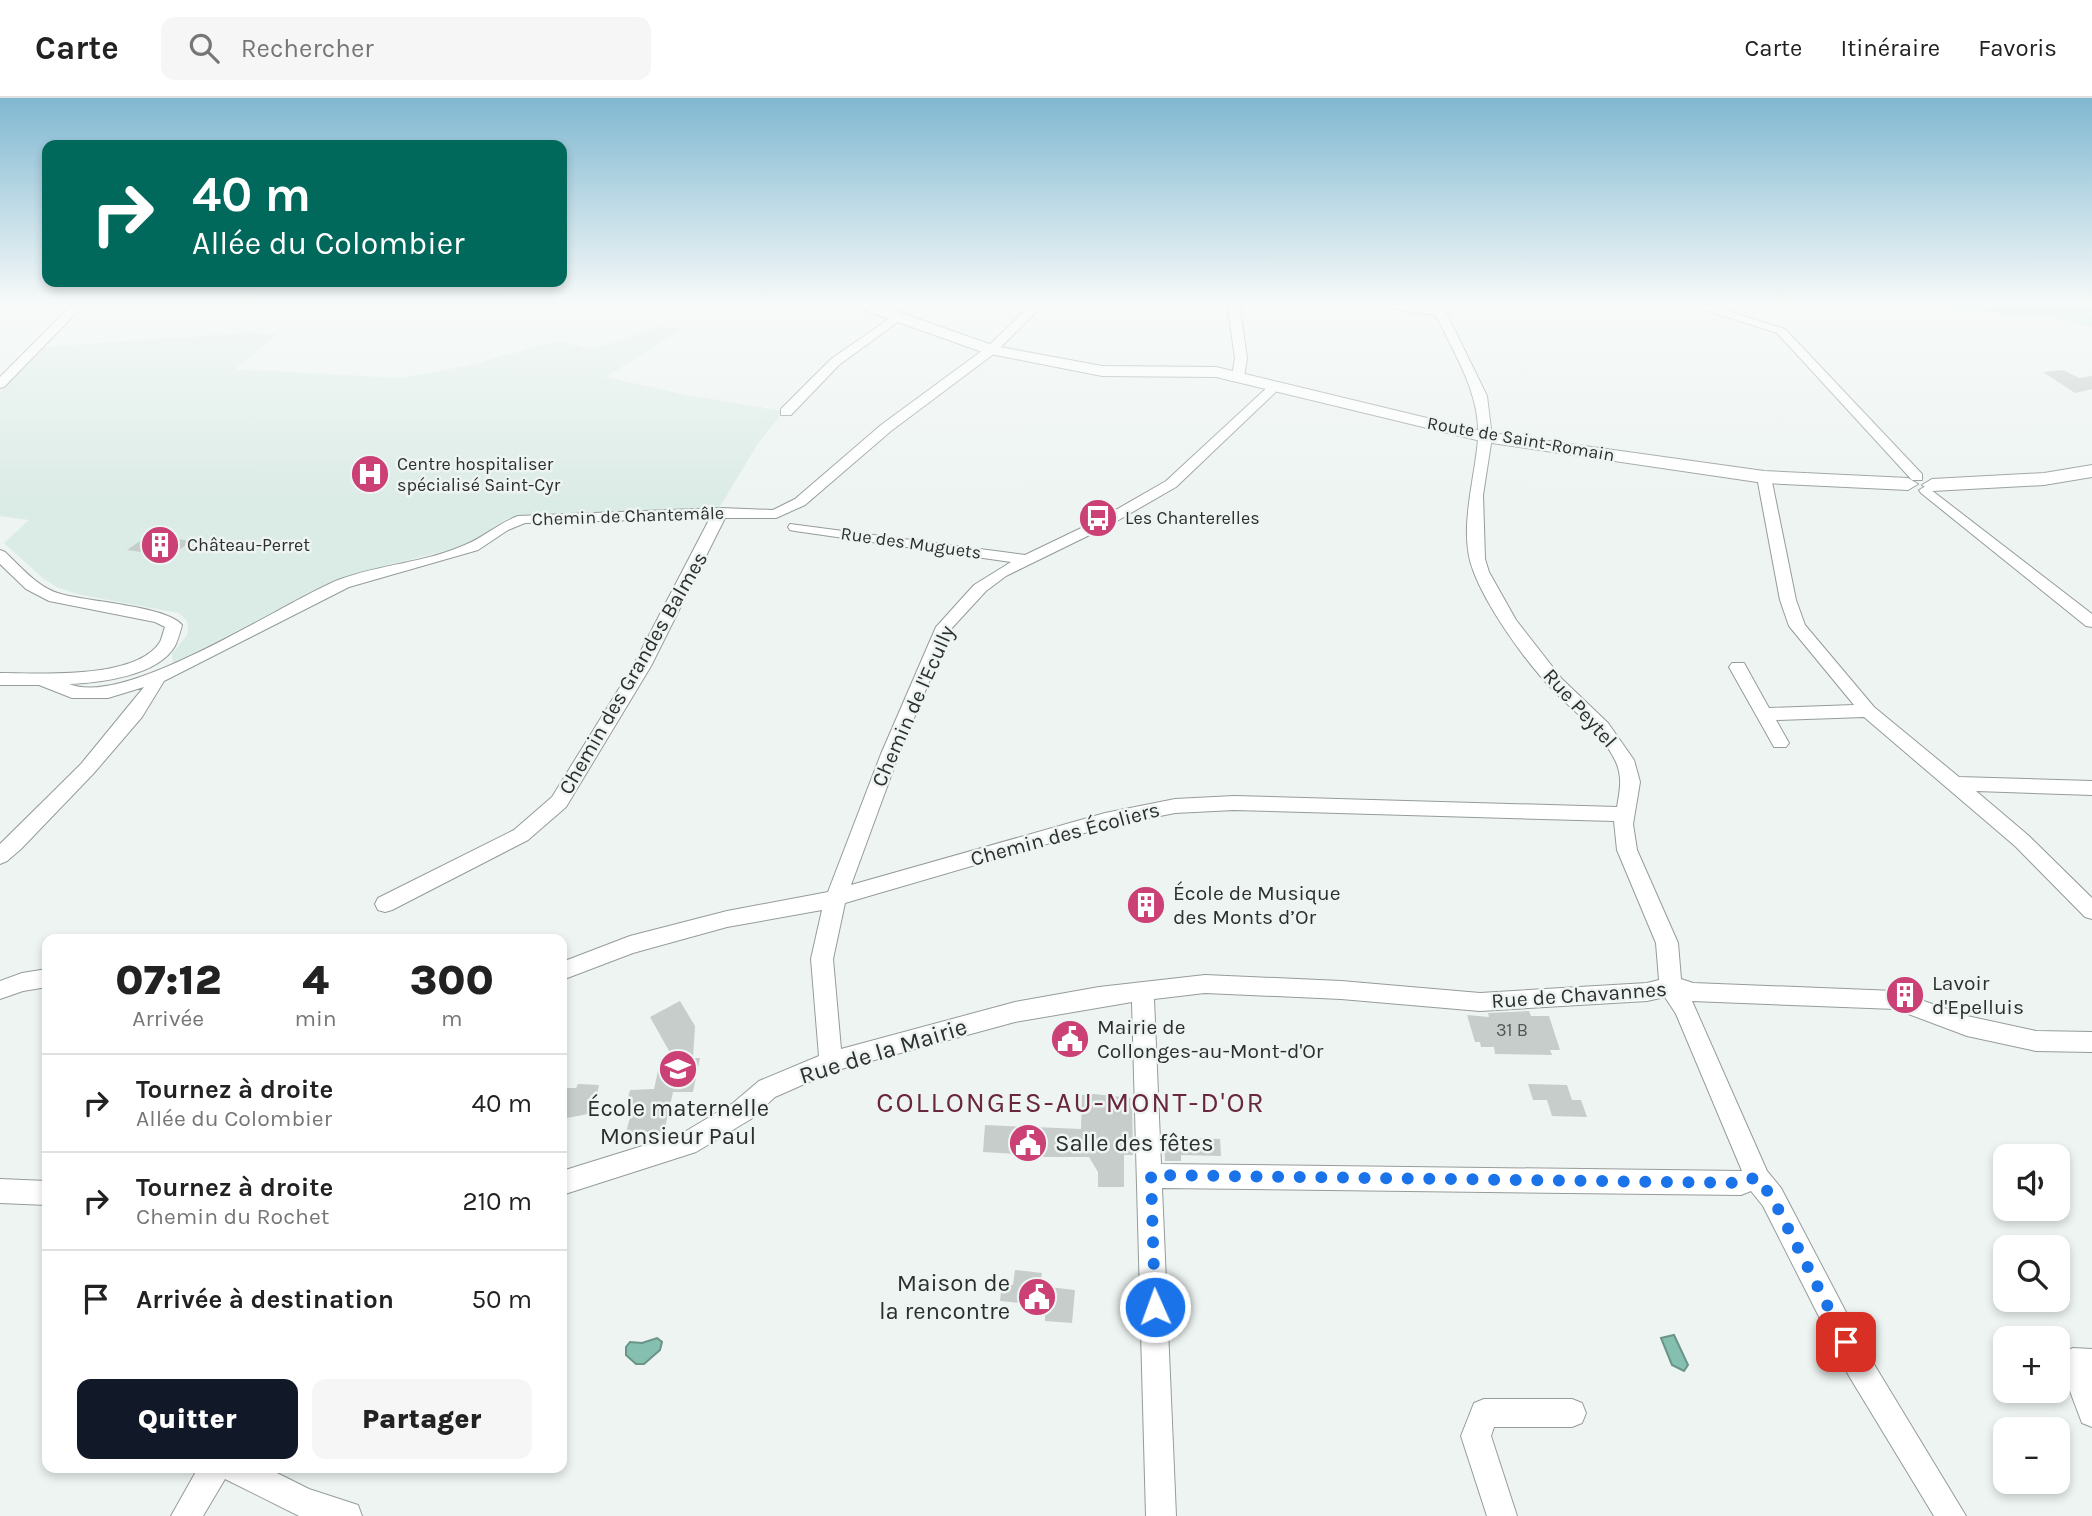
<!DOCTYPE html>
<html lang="fr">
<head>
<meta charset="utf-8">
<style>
  :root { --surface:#fff; --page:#f6f6f6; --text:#222; --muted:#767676; --line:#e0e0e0; --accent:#111827 }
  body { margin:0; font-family:Karla,sans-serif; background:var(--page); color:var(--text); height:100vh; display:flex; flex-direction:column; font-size:26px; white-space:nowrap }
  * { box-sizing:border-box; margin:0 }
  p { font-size:23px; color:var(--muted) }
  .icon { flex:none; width:38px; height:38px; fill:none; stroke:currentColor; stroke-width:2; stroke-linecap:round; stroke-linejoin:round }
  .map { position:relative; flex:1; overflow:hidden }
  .panel { position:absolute; left:42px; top:836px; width:525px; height:539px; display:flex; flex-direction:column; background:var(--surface); border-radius:14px; box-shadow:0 4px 10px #0003 }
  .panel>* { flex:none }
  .hud { position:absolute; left:42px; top:42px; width:525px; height:147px; border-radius:14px; box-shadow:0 4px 10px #0003; background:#00695c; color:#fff; overflow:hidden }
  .controls { position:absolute; left:1993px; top:1046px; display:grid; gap:14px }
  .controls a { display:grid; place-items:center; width:77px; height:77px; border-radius:14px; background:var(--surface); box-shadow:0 4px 10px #0003; font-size:35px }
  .pin { position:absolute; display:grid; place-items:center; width:60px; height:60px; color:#fff; margin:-30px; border-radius:14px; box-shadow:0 4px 10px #0006 }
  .me { position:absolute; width:77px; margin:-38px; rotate:358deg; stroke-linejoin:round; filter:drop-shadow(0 0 5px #0008) }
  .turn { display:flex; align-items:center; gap:24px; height:147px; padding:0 35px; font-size:32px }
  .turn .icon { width:91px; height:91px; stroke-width:2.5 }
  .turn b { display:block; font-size:49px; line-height:60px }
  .eta { display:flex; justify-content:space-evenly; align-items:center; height:119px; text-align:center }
  .eta b { font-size:42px; font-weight:800; line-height:49px }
  .cta { display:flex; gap:14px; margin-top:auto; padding:14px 35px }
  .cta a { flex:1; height:80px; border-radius:14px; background:var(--accent); color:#fff; font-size:28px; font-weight:800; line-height:80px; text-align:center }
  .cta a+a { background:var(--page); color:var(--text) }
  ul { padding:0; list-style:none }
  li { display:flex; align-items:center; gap:21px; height:98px; padding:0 35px; border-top:2px solid var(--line) }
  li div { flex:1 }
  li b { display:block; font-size:26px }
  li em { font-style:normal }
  header { display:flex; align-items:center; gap:42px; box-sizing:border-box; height:98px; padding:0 35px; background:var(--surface); border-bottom:2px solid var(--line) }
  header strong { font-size:33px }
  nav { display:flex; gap:38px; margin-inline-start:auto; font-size:24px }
  .search { width:490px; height:63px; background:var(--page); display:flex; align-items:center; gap:18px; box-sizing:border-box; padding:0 24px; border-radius:14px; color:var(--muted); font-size:26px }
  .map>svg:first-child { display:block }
  .built { fill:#dbebe6 }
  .green { fill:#b4ecdc }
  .water { fill:#85bfaf; stroke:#6a9488; stroke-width:2 }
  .building { fill:#c6cdca }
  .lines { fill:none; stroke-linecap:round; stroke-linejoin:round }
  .minor-casing { stroke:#959c9a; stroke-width:2 }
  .major-casing { stroke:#959c9a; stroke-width:2 }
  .minor { fill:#fff; fill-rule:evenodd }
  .major { fill:#fff; fill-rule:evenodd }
  .route { stroke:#1a73e8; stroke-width:12; stroke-dasharray:0 21.6 }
  .labels { text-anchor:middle; stroke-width:5; stroke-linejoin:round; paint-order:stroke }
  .far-street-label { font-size:18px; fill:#2c2f2e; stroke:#edf4f2 }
  .far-poi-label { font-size:18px; fill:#2c2f2e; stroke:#edf4f2; text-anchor:start }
  .number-label { font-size:18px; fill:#525655 }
  .street-label { font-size:21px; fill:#2c2f2e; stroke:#edf4f2 }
  .poi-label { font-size:21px; fill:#2c2f2e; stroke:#edf4f2; text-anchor:start }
  .near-street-label { font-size:24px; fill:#2c2f2e; stroke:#edf4f2 }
  .near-poi-label { font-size:24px; fill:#2c2f2e; stroke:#edf4f2 }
  .near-quarter-label { font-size:28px; letter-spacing:2px; fill:#69263e; stroke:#edf4f2 }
</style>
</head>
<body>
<header>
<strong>Carte</strong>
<div class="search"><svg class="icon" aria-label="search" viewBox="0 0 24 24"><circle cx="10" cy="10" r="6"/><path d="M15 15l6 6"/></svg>Rechercher</div>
<nav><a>Carte</a><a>Itinéraire</a><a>Favoris</a></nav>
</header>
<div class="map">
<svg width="2092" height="1418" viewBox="0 0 2092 1418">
  <rect width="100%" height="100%" fill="#edf4f2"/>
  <path class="built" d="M656,228L681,231L606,279L686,297L784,313L759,344L719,410L509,420L461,449L380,469L321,490L173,565L172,556L187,537L188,529L187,523L179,515L81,497L57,489L44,481L4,445L29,422L0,418V294L45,249L244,235L278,236L235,271L400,280L466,268L558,243L590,251L617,244Z"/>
  <path class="green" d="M1937,204H2092V229L2047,217L2014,218L1970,210H1946Z"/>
  <path class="water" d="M1674,1237L1688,1267L1684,1273L1672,1267L1661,1240Z
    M657,1240L662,1244L660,1252L644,1266H636L626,1257V1249L630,1244L642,1245Z"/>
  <path class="building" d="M2063,272L2079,280L2092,278V291L2075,295L2043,274Z
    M149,437L176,438V441L192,443L170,458L127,452Z
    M1132,798L1161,799V816L1131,814Z
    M680,903L695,928L693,960H700L693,994H673L664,1034H626L631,1016H624L630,992L654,991L661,960H673L650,919Z
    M1529,913L1531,918H1549L1560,952H1550L1552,957L1495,956L1494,949H1481L1480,944H1475L1467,917L1489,919L1488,915Z
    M578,986L599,987L593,1015L562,1021V990H576Z
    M1528,986L1567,987L1572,1002H1581L1587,1019L1552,1018L1547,1002H1533Z
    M1094,996L1132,1000L1133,1057H1124V1089H1098V1074L1089,1059H1040L1039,1057L983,1054L985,1027L1081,1031L1082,997Z
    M1164,1039L1220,1041L1221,1058L1181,1057V1063H1165Z
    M1015,1172L1042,1175L1040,1188L1075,1192L1072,1225L1045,1223V1217L1029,1215V1206L1000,1203L1002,1185L1013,1187Z"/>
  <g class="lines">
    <g class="minor-casing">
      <path id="minor" d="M75,204H87L4,289L0,290V279Z
        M1034,204H1046L995,255L891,333L805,407L776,420H725L651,568L566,709L528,742L392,812L385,814L378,812L375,806L378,800L514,732L552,699L633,568L710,420L525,425L508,432L478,452L349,489L164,583L142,619L94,675L21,751L7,763L0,766V746L81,666L144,589L108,600H72L39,587H0V575C39,575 136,582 160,544C162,540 163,534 165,529L155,524L49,503L26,491L0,466V452L5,454C22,470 38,490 61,496C89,504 166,508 182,527C180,534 178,542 175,548C158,578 99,585 69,586C126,610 280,506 338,482C380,466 426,465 467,446C485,438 499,425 518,418L721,410L773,412L795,401L881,327L987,249Z
        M1227,204H1239L1247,260L1244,279L1238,283L1232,279L1235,260Z
        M1362,204H1393L1432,210L1429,204H1441L1487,298L1492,339L1483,397L1485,461L1489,474L1516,522L1562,581L1608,625L1634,662L1640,684L1633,726L1637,752L1678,845L1681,881L1693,885L1895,893L1967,918L2036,933L2092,934V954L2036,953L1967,938L1895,911L1692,903L1767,1073L1781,1090L1869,1258L1966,1418H1934L1849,1278L1763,1108L1751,1093L1741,1097L1162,1090L1176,1418H1146L1132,904L1015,924L834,973L775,999L751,1021L696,1054L562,1097V1073L681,1036L733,1005L759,983L819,958L811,861L822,812L727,829L633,855L562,882V864L630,838L727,813L828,794L881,656L936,529L974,487L1011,464L795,433L790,432L788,429L790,426L1025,457L1100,421L1166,383L1272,285H1280L1282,288L1176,389L1110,427L1006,478L986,493L951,531L899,656L851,787L1105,715L1175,701L1234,698L1617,709C1620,692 1623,678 1615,662C1601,633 1574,614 1552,591C1525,563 1486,508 1473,472C1458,433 1475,381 1478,341C1481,296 1454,256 1436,217L1367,207ZM1234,712L1614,723L1617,752L1656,845L1659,882L1647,885L1480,895L1341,883L1205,877L1099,889L1015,904L841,951L833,861L845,805L1105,729L1175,715ZM1205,895L1341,901L1480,913L1647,903L1665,899L1676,916L1742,1073L1161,1066L1154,901Z
        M1680,204H1698L1785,231L1922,376V382H1912L1777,235Z
        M896,216L906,218L839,267L791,317H781V311L831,261Z
        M1764,375L1771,379L1796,502L1805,527L1874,609L1959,679L2092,683V697L1976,693L2029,738L2092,800V821L2085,819L2015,748L1864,619L1776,622L1789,645L1786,649H1774L1729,569L1732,565H1744L1769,610L1854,607L1789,528L1780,502L1757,379Z
        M1926,388L2092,516V529L2086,528L1921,395L1919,392Z
        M47,871V889L23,893L0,901V883L22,875Z
        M0,1081L47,1083V1107L0,1105Z
        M2073,1250L2092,1251V1329L2082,1325L2059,1264L2063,1254Z
        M1484,1301H1572L1582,1305L1586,1315L1582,1325L1572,1329H1494L1491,1338L1517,1418H1487L1461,1338L1474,1305Z
        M198,1370H267L309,1391L358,1407L362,1418H299L225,1381L203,1418H171Z"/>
    </g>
    <g class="major-casing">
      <path id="major" d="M847,204H870L995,248L1102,268L1216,269L1485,334L1764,373L1908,380L1918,386L1908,392L1764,385L1485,344L1216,279L1102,278L985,255L850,207Z
        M2092,367V379L2044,387L1932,393L1922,387L1932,381L2044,375Z"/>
    </g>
    <use href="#minor" class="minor"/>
    <use href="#major" class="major"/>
  </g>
  <linearGradient id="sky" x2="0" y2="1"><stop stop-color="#80b8d1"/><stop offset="0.51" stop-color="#f7faf9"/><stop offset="1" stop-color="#f7faf9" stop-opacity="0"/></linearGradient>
  <rect width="2092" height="403" fill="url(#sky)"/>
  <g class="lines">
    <path class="route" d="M1155,1209L1151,1077L1741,1085L1756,1079L1772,1099L1846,1244"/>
  </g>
  <defs>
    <g id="hospital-disc" transform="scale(2.0125)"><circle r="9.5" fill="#cb4075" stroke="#edf4f2"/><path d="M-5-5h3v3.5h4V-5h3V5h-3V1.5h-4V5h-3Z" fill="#fff"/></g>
    <g id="bus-disc" transform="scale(2.0125)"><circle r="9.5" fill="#cb4075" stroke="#edf4f2"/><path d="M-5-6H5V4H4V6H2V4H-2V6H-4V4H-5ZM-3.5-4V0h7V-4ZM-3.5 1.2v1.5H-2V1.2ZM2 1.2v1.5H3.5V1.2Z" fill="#fff"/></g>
    <g id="building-disc" transform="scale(2.0125)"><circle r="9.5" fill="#cb4075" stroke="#edf4f2"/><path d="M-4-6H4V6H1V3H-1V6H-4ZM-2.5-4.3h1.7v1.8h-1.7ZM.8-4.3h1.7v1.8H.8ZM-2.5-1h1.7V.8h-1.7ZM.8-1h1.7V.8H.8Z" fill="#fff"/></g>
    <g id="civic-disc" transform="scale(2.0125)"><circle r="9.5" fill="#cb4075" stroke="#edf4f2"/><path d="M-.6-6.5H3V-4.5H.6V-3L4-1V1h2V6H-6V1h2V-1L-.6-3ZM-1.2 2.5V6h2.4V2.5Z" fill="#fff"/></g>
    <g id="school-disc" transform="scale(2.0125)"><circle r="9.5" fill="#cb4075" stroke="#edf4f2"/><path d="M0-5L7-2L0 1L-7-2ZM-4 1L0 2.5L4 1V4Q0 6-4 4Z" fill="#fff"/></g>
  </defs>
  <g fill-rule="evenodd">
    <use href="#hospital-disc" x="370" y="376"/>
    <use href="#bus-disc" x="1098" y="420"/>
    <use href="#building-disc" x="160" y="447"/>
    <use href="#building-disc" x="1146" y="807"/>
    <use href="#building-disc" x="1905" y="897"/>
    <use href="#civic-disc" x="1070" y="941"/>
    <use href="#school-disc" x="678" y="971"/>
    <use href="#civic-disc" x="1028" y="1045"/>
    <use href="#civic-disc" x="1037" y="1199"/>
  </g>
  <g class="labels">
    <g class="far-street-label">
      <text transform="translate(1521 341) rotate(10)" y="6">Route de Saint-Romain</text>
      <text transform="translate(628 418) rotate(-2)" y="6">Chemin de Chantemâle</text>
      <text transform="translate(911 445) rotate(8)" y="6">Rue des Muguets</text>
    </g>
    <g class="far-poi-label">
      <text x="397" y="372">Centre hospitaliser<tspan x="397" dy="21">spécialisé Saint-Cyr</tspan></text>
      <text x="1125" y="426">Les Chanterelles</text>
      <text x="187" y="453">Château-Perret</text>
    </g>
    <g class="number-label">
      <text x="1512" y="938">31 B</text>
    </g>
    <g class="street-label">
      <text transform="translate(633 575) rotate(-60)" y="7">Chemin des Grandes Balmes</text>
      <text transform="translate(913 608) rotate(-66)" y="7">Chemin de l'Ecully</text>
      <text transform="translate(1580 610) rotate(48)" y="7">Rue Peytel</text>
      <text transform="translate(1065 736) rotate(-15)" y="7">Chemin des Écoliers</text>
      <text transform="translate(1579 897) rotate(-4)" y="7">Rue de Chavannes</text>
    </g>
    <g class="poi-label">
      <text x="1173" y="802">École de Musique<tspan x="1173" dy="24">des Monts d’Or</tspan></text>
      <text x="1932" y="892">Lavoir<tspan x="1932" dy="24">d'Epelluis</tspan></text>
      <text x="1097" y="936">Mairie de<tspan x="1097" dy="24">Collonges-au-Mont-d'Or</tspan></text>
    </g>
    <g class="near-street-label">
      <text transform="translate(883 953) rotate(-17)" y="8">Rue de la Mairie</text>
    </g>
    <g class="near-poi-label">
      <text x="678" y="1018">École maternelle<tspan x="678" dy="28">Monsieur Paul</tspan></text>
      <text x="1055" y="1053" text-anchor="start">Salle des fêtes</text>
      <text x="1010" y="1193" text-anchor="end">Maison de<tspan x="1010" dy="28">la rencontre</tspan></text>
    </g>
    <g class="near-quarter-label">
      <text x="1071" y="1014">COLLONGES-AU-MONT-D'OR</text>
    </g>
  </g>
</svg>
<div class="controls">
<a><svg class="icon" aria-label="sound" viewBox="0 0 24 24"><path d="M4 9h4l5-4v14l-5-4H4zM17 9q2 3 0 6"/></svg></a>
<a><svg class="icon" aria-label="search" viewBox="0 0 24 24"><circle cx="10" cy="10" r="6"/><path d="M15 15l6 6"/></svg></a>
<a>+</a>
<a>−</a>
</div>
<div class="pin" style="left:1846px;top:1244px;background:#d93025"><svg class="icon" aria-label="arrive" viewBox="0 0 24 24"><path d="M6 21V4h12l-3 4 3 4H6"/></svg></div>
<svg class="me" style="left:1155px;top:1209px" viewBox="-20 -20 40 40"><circle r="17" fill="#1a73e8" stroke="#fff" stroke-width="3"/><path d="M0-11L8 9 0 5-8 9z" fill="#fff"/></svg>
<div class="hud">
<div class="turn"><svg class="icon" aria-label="right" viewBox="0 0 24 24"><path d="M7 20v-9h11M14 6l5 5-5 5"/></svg><div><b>40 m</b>Allée du Colombier</div></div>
</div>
<section class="panel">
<div class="eta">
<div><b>07:12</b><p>Arrivée</p></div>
<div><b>4</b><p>min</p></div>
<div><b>300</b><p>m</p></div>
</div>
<ul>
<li><svg class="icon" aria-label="right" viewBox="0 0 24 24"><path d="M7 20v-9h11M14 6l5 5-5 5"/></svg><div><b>Tournez à droite</b><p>Allée du Colombier</p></div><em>40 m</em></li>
<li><svg class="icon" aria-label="right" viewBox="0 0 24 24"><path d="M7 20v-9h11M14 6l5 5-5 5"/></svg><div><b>Tournez à droite</b><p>Chemin du Rochet</p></div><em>210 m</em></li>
<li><svg class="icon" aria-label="arrive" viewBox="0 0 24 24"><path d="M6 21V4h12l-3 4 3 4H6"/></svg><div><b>Arrivée à destination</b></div><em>50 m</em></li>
</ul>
<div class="cta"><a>Quitter</a><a>Partager</a></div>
</section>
</div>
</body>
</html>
